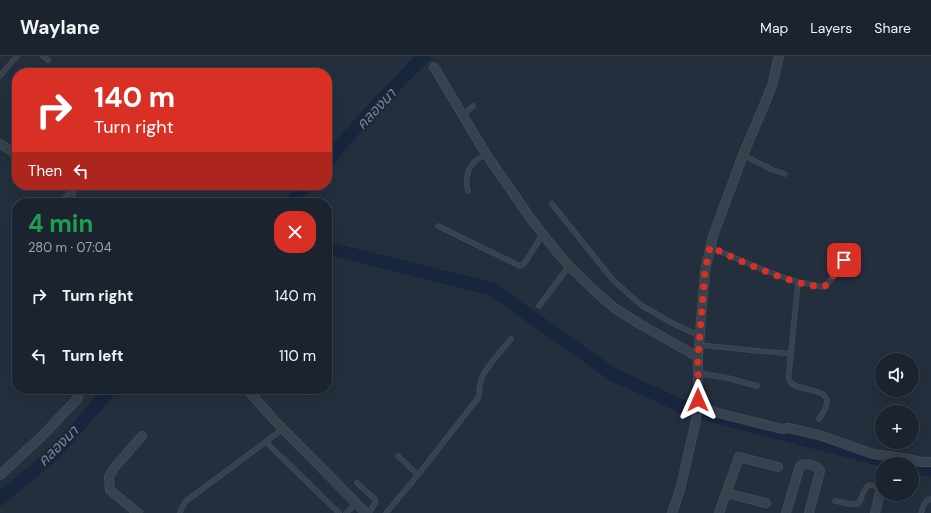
<!DOCTYPE html>
<html lang="en">
<head>
<meta charset="utf-8">
<style>
  :root { --surface:#1b232e; --page:#282f3a; --text:#f1f3f6; --muted:#a0a4aa; --line:#39404a }
  body { margin:0; font-family:"DM Sans","Noto Sans Thai",sans-serif; background:var(--page); color:var(--text); height:100vh; display:flex; flex-direction:column; font-size:15px; white-space:nowrap }
  * { box-sizing:border-box; margin:0 }
  p { font-size:13px; color:var(--muted) }
  .icon { flex:none; width:22px; height:22px; fill:none; stroke:currentColor; stroke-width:2; stroke-linecap:round; stroke-linejoin:round }
  .map { position:relative; flex:1; overflow:hidden }
  .side { position:absolute; left:12px; top:142px; width:320px; height:196px; display:flex; flex-direction:column; background:var(--surface); border-radius:16px; box-shadow:0 4px 16px #0002,0 0 0 1px var(--line) }
  .side>* { flex:none }
  .banner { position:absolute; left:12px; top:12px; width:320px; height:122px; border-radius:16px; box-shadow:0 4px 16px #0002,0 0 0 1px var(--line); background:#d93025; color:#fff; overflow:hidden }
  .controls { position:absolute; left:875px; top:297px; display:grid; gap:8px }
  .controls a { display:grid; place-items:center; width:44px; height:44px; border-radius:50%; background:var(--surface); box-shadow:0 4px 16px #0002,0 0 0 1px var(--line); font-size:20px }
  .pin { position:absolute; display:grid; place-items:center; width:34px; height:34px; color:#fff; margin:-17px; border-radius:8px; box-shadow:0 2px 6px #0006 }
  .me { position:absolute; width:44px; margin:-22px; rotate:0deg; stroke-linejoin:round; filter:drop-shadow(0 0 3px #0008) }
  .turn { display:flex; align-items:center; gap:14px; height:84px; padding:0 16px; font-size:18px }
  .turn .icon { width:52px; height:52px; stroke-width:2.5 }
  .turn b { display:block; font-size:28px; line-height:34px }
  .then { display:flex; align-items:center; height:38px; padding:0 16px; background:#0003; gap:8px; font-size:15px }
  .round { display:grid; place-items:center; flex:none; width:42px; height:42px; border-radius:16px; background:var(--page) }
  .overview { display:flex; align-items:center; justify-content:space-between; height:68px; padding:0 16px }
  h1 { font-size:24px; font-weight:700; line-height:30px; color:#1e9e55 }
  ul { padding:0; list-style:none }
  li { display:flex; align-items:center; gap:12px; height:60px; padding:0 16px }
  li div { flex:1 }
  li b { display:block; font-size:15px }
  li em { font-style:normal }
  header { display:flex; align-items:center; gap:24px; box-sizing:border-box; height:56px; padding:0 20px; background:var(--surface); border-bottom:1px solid var(--line) }
  header strong { font-size:19px }
  nav { display:flex; gap:22px; margin-inline-start:auto; font-size:14px }
  .map>svg:first-child { display:block }
  .lines { fill:none; stroke-linecap:round; stroke-linejoin:round }
  .river { stroke:#17263c; stroke-width:13 }
  .service-casing { stroke:#414a57; stroke-width:5.5 }
  .minor-casing { stroke:#414a57; stroke-width:10 }
  .service { stroke:#38414e; stroke-width:4 }
  .minor { stroke:#38414e; stroke-width:8 }
  .route { stroke:#d93025; stroke-width:7; stroke-dasharray:0 12.6 }
  .labels { text-anchor:middle; stroke-width:4; stroke-linejoin:round; paint-order:stroke }
  .water-label { font-size:15px; font-style:italic; fill:#6d86a8; stroke:#1d2633 }
</style>
</head>
<body>
<header>
<strong>Waylane</strong>
<nav><a>Map</a><a>Layers</a><a>Share</a></nav>
</header>
<div class="map">
<svg width="931" height="457" viewBox="0 0 931 457">
  <rect width="100%" height="100%" fill="#242f3e"/>
  <g class="lines">
    <path class="river" d="M327,105L359,68L416,8L425,0
      M291,147L306,129
      M327,192L492,233L612,318L690,354L885,405L900,408
      M912,411L931,414
      M0,443L55,397L111,333"/>
    <g class="service-casing">
      <path id="service" d="M43,0L48,4
        M0,20L17,0
        M463,59L473,50
        M743,99L773,114L785,118
        M468,135C465,125 467,113 475,105C478,103 483,100 486,98
        M552,148L613,224L641,249L672,267L700,280
        M438,170L520,210L524,208L543,178
        M710,191C739,204 768,217 798,226L789,317C789,321 788,324 790,326C797,335 828,332 827,346C827,352 821,359 819,363
        M798,226L824,231L829,226L844,204
        M539,250L569,210
        M699,289L770,296
        M774,296L791,298
        M698,317L728,322L757,330
        M266,386L339,457
        M398,400L418,419
        M357,427L375,443V447L369,457
        M835,445L851,448H858C863,442 862,434 869,429L881,431
        M180,457L181,453L186,445L283,373
        M346,457L357,447
        M386,457L418,419L478,342C480,336 479,330 481,324C484,313 503,293 511,283
        M921,457C923,451 924,444 931,443"/>
    </g>
    <g class="minor-casing">
      <path id="minor" d="M434,11L486,98L531,163L556,195L569,210L595,235L613,251L638,267L698,301
        M0,88L17,98
        M64,147L71,138L72,131L70,129
        M247,333L276,366L366,457
        M698,342L703,352L722,358L782,373L788,372L819,379L873,398L908,403L922,406H931
        M0,419L43,379L78,342
        M726,437L766,447
        M138,457L110,434L109,421L114,412L142,380
        M672,457L680,434L696,364L698,344V301L705,215L713,180L743,99L772,30L779,0
        M719,457L739,401L778,411
        M786,457L799,413L801,409C808,407 817,409 820,415L809,457
        M875,457L882,428"/>
    </g>
    <use href="#service" class="service"/>
    <use href="#minor" class="minor"/>
  </g>
  <g class="lines">
    <path class="route" d="M698,344V301L705,215L710,191C735,202 761,215 787,223C798,227 809,229 821,231H824L829,226L844,204"/>
  </g>
  <g class="labels">
    <g class="water-label">
      <text transform="translate(376 53) rotate(-47)" y="5">คลองนา</text>
      <text transform="translate(58 390) rotate(-45)" y="5">คลองนา</text>
    </g>
  </g>
</svg>
<div class="controls">
<a><svg class="icon" aria-label="sound" viewBox="0 0 24 24"><path d="M4 9h4l5-4v14l-5-4H4zM17 9q2 3 0 6"/></svg></a>
<a>+</a>
<a>−</a>
</div>
<div class="pin" style="left:844px;top:204px;background:#d93025"><svg class="icon" aria-label="arrive" viewBox="0 0 24 24"><path d="M6 21V4h12l-3 4 3 4H6"/></svg></div>
<svg class="me" style="left:698px;top:344px" viewBox="-20 -20 40 40"><path d="M0-17L14 15 0 8-14 15z" fill="#d93025" stroke="#fff" stroke-width="4"/></svg>
<div class="banner">
<div class="turn"><svg class="icon" aria-label="right" viewBox="0 0 24 24"><path d="M7 20v-9h11M14 6l5 5-5 5"/></svg><div><b>140 m</b>Turn right</div></div>
<div class="then">Then<svg class="icon" aria-label="left" viewBox="0 0 24 24"><path d="M17 20v-9H6M10 6l-5 5 5 5"/></svg></div>
</div>
<section class="side">
<div class="overview"><div><h1>4 min</h1><p>280 m · 07:04</p></div><a class="round" style="background:#d93025;color:#fff"><svg class="icon" aria-label="close" viewBox="0 0 24 24"><path d="M6 6l12 12M18 6L6 18"/></svg></a></div>
<ul>
<li><svg class="icon" aria-label="right" viewBox="0 0 24 24"><path d="M7 20v-9h11M14 6l5 5-5 5"/></svg><div><b>Turn right</b></div><em>140 m</em></li>
<li><svg class="icon" aria-label="left" viewBox="0 0 24 24"><path d="M17 20v-9H6M10 6l-5 5 5 5"/></svg><div><b>Turn left</b></div><em>110 m</em></li>
</ul>
</section>
</div>
</body>
</html>
